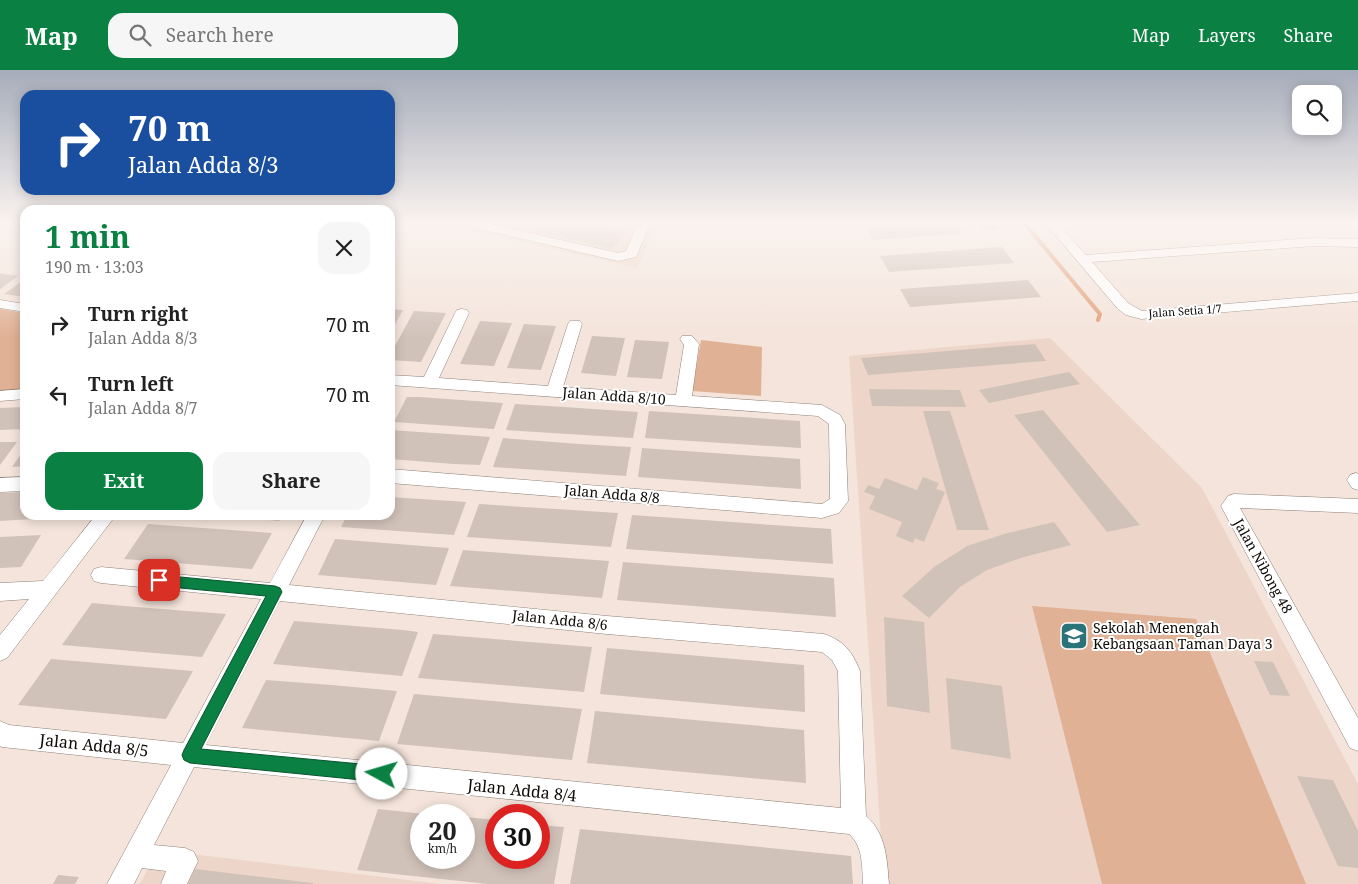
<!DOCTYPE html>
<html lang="en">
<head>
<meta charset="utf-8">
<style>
  :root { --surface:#fff; --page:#f6f6f6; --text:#222; --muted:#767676; --accent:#0b8043 }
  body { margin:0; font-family:"Noto Serif",serif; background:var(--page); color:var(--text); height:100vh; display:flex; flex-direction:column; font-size:19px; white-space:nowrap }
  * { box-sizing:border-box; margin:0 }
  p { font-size:16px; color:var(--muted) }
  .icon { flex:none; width:28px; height:28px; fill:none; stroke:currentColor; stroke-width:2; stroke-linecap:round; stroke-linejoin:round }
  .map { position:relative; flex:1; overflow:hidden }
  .side { position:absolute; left:20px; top:135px; width:375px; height:315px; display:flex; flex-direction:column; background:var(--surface); border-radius:15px; box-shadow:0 2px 12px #0003 }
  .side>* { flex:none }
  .banner { position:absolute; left:20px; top:20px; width:375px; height:105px; border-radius:15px; box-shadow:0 2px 12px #0003; background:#1a4fa0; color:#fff; overflow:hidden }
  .buttons { position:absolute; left:1292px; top:15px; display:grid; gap:10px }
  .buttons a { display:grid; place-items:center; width:50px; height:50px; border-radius:10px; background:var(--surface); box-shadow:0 2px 12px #0003; font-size:25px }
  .speed { position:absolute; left:410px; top:734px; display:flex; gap:10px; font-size:25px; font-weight:700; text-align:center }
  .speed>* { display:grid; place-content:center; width:65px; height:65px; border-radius:50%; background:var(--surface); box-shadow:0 2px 12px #0003; line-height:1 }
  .speed small { font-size:12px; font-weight:400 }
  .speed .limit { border:8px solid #d22; background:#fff; color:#111 }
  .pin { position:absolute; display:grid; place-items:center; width:42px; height:42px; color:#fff; margin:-21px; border-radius:10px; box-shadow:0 2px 8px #0006 }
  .me { position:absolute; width:55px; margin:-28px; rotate:276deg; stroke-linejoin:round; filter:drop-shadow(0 0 4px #0008) }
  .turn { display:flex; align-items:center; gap:18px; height:105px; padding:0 25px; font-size:22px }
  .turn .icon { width:65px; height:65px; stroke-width:2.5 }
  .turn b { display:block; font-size:35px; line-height:42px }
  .round { display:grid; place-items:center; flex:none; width:52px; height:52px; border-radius:15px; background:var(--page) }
  .head { display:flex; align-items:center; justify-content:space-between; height:85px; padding:0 25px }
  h1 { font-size:30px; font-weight:700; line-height:38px; color:var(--accent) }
  .cta { display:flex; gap:10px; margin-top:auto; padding:10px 25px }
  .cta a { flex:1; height:58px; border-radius:15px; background:var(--accent); color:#fff; font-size:20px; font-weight:700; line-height:58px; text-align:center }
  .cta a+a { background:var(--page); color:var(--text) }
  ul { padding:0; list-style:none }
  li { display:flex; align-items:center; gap:15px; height:70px; padding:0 25px }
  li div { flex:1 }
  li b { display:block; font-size:19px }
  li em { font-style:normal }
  header { display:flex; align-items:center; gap:30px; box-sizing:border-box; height:70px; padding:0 25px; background:var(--accent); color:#fff }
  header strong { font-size:24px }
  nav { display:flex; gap:28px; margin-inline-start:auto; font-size:18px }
  .search { width:350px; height:45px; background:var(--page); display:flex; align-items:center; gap:12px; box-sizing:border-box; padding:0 18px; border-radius:15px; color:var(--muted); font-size:19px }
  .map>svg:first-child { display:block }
  .built { fill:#edd6c9 }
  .green { fill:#e0b194 }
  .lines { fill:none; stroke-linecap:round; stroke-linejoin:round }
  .stream { stroke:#e29f76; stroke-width:4 }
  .building { fill:#d1c2b9 }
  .minor-casing { stroke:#8e8179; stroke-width:1 }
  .minor { fill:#fff; fill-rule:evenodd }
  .route { fill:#0b8043; stroke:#07532c }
  .labels { text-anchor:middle; stroke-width:4; stroke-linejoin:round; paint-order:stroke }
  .far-street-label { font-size:11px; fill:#0f0a07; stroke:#fff }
  .street-label { font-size:14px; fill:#0f0a07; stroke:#fff }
  .poi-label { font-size:14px; fill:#0f0a07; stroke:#fff; text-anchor:start }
  .near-street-label { font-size:16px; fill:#0f0a07; stroke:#fff }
</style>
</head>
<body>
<header>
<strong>Map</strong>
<div class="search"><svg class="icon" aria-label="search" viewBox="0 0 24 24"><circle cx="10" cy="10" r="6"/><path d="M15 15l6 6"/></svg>Search here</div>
<nav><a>Map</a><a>Layers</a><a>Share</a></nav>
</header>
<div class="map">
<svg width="1358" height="814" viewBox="0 0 1358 814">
  <rect width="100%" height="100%" fill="#f4e4db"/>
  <path class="built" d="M439,154H656L637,198Z
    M1050,268L1202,418L1358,714V814H884L849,286Z
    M158,780L441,814H140Z"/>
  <path class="green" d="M0,239L25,243V318L22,319L0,321Z
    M701,270L762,277L761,326L692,321Z
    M1032,536L1196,549L1306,814H1102Z"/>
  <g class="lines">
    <path class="stream" d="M1025,154L1100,244L1098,250"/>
  </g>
  <path class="building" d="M505,154H589L626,162L612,179Z
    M879,154H956L963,163L873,170L864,155Z
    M978,154H994L998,160H983Z
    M1002,177L1014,193L889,202L880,186Z
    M0,203L3,204L18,206L0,219Z
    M25,209V227L4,224Z
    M1028,210L1041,227L910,237L900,219Z
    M390,239L403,240L390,263Z
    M414,241L446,243L421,292L390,290V285Z
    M480,251L512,253L494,296L460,294Z
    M524,254L556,256L541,300L507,298Z
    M592,266L625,268L616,306L581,303Z
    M635,270L669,272L662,309L627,307Z
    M1035,274L1046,291L868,305L861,288Z
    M1069,302L1080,314L989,333L979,320Z
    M869,319L960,320L966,337L872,336Z
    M407,327H419L503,333L494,359L394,352Z
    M515,334L564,337L638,342L633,368L506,360Z
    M25,337V359L0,360V338Z
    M1043,340L1140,455L1107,462L1014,345Z
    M649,341L800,351L801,378L645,368Z
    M923,341H950L989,460H957Z
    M390,360L478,366L490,367L480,395L454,394L390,389Z
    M503,368L579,374L631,377L626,406L493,397Z
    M0,372H17L0,395Z
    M25,378V396L12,397Z
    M642,378L800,389L801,419L638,407Z
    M923,407L939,413L936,419L945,422L924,472L915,468L913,473L896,466L902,452L869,439L875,426L864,422L868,415L879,419L885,408L917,420Z
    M25,422V445H66L65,447L0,451V423Z
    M390,427L452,431L466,432L454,465L341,457L347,445H390Z
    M479,434L618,443L611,477L467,467Z
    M217,445H283L279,451Z
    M632,445L831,459L833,494L626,479Z
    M1054,452L1071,475L1024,487L987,500L960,517L929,548L902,526L934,497L967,476L1004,464Z
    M148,454L189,457L272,463L252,499L124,489Z
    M41,465L21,497L0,498V467Z
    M335,469L435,477L449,478L436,515L318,505Z
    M463,480L609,491L602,528L450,516Z
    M623,492L834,508L836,547L617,530Z
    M92,533L136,537L226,544L202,587L62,575Z
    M884,547L924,552L930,643L887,636Z
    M294,551L403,560L418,562L402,606L273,594Z
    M433,564L592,577L584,622L418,608Z
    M607,578L804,595L805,642L600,624Z
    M51,589L98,593L193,601L166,649L18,635Z
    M1254,591L1273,592L1290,626L1270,625Z
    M946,608L1002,616L1011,689L951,679Z
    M266,610L332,615L397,621L379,671L242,658Z
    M414,624L582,639L572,690L397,674Z
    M595,641L804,660L806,713L587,693Z
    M1297,706L1333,710L1358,761V798L1338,796Z
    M378,739L425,744L421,745V788H464V747L496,750V788H539V755L564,757L554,814H488L357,800Z
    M580,759L851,786L853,814H570Z
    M195,799L313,813V814H188Z
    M58,805L79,807L75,814H53Z"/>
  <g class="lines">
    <g class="minor-casing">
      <path id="minor" d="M470,154H491L618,183L626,181L638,154H650L636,187L618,191L472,157Z
        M1046,154H1058L1086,185L1314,168L1358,169V177L1314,176L1092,192L1128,233L1142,241L1358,223V231L1141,249L1126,245L1118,239Z
        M0,230L25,234V242L0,238Z
        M462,239L467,240L469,243L439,308L548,316L568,254L570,251H580L582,254L563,317L676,325L684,275L680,269L682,266H692L699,274L692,326L822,335L840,345L845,354L848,431L839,443L822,448L390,413V399L822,434L830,429L829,354L818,346L390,315V305L424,307L455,243L457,240Z
        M25,319V329L0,331V321Z
        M1356,403L1358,404V420L1352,418L1347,410L1350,405Z
        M25,407V421L0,422V408Z
        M1234,424L1358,429V443L1240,438L1358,648V681L1350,678L1221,436L1228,426Z
        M96,445H116L7,588L0,591V565L29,529L0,531V513L43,511Z
        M307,445H325L289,515L607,546L824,564C844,571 852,581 860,601L866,746C886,763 887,789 889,814H863C862,796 863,776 849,764L194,697L154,775L185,778L194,782L198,791L187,814H161L166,801L142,798L134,814H107L171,695L2,677L0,676V651L9,655L183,673L261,529L101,513L94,511L91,505L94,499L101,497L270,513ZM280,531L607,564L822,582L832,590L838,601L841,738L206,675Z"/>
    </g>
    <use href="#minor" class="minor"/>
  </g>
  <linearGradient id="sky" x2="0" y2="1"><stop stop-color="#a5acba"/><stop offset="0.57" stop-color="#faf3ef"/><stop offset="1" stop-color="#faf3ef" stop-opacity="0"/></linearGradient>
  <rect width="1358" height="268" fill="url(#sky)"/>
  <path class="route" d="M159,505L275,516L280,518L282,522L201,679L382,696L387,699L389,704L387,710L382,712L190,693L184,690L182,685L184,680L266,526L159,516L155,514L153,510L155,507Z"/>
  <defs>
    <g id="school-square" transform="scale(1.4375)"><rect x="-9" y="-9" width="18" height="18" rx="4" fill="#2a7379" stroke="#fff"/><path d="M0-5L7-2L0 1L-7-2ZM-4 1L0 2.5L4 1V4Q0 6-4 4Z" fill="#fff"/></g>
  </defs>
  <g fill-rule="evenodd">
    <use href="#school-square" x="1074" y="566"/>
  </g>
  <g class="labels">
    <g class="far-street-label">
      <text transform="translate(1185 241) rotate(-4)" y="4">Jalan Setia 1/7</text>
    </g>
    <g class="street-label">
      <text transform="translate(614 326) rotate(4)" y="5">Jalan Adda 8/10</text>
      <text transform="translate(612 424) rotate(5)" y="5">Jalan Adda 8/8</text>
      <text transform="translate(1263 496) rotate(61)" y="5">Jalan Nibong 48</text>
      <text transform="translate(560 550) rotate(6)" y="5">Jalan Adda 8/6</text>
    </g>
    <g class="poi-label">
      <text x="1093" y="563">Sekolah Menengah<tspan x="1093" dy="16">Kebangsaan Taman Daya 3</tspan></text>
    </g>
    <g class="near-street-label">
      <text transform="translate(94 675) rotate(6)" y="6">Jalan Adda 8/5</text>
      <text transform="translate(522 720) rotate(6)" y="6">Jalan Adda 8/4</text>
    </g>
  </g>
</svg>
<div class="buttons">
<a><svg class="icon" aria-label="search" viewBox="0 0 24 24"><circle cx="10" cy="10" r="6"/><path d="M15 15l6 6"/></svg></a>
</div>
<div class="speed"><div>20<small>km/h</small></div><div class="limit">30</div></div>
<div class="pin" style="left:159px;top:510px;background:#d93025"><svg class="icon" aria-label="arrive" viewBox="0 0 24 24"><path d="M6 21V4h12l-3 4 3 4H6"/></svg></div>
<svg class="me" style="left:382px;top:704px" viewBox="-20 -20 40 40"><circle r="19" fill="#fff"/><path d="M0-13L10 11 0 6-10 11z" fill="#0b8043"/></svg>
<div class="banner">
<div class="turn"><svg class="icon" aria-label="right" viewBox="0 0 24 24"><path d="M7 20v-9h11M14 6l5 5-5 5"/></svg><div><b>70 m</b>Jalan Adda 8/3</div></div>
</div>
<section class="side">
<div class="head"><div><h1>1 min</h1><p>190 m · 13:03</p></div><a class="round"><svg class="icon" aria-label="close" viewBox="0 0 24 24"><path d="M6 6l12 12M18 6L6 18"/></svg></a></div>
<ul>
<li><svg class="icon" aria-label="right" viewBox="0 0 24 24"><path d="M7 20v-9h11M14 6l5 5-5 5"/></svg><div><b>Turn right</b><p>Jalan Adda 8/3</p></div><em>70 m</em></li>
<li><svg class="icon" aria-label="left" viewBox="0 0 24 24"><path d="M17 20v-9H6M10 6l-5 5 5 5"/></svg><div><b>Turn left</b><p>Jalan Adda 8/7</p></div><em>70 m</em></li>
</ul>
<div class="cta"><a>Exit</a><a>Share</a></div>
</section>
</div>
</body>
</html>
